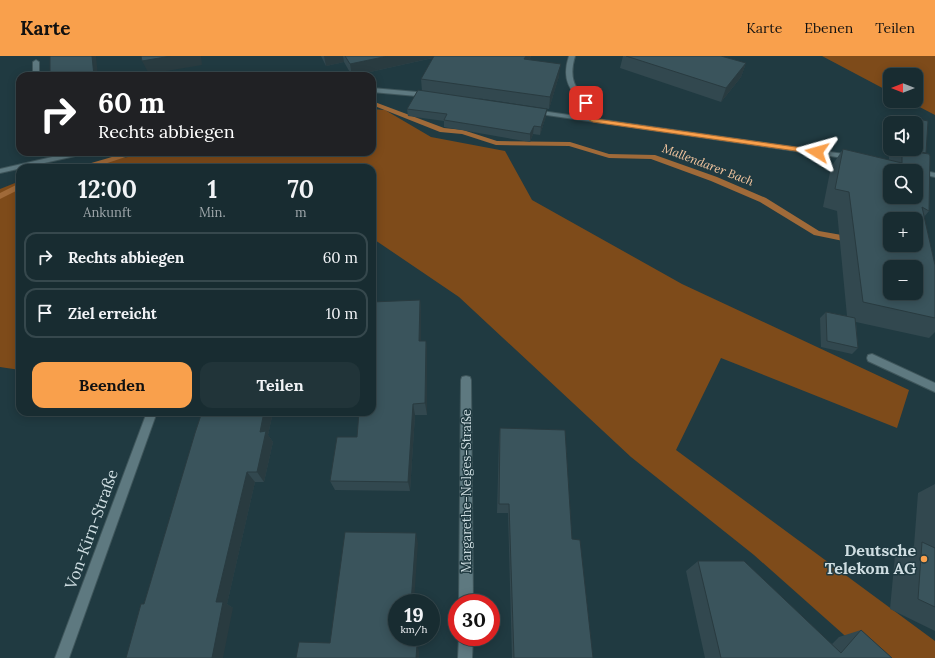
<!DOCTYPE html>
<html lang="de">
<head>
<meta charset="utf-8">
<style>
  :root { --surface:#182c31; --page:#213439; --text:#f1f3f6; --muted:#9fa7ab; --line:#36484d; --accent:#f9a04c }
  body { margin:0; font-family:Lora,serif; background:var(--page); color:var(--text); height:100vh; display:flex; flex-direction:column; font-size:15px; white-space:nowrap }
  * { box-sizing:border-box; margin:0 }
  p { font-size:13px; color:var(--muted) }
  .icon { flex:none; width:22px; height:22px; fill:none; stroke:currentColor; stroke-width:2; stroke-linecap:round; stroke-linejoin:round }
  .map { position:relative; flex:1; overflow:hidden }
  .panel { position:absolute; left:16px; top:108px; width:360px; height:252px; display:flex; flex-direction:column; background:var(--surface); border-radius:12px; box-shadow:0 2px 10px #0003,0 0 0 1px var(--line) }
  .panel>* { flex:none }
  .hud { position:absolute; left:16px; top:16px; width:360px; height:84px; border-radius:12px; box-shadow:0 2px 10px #0003,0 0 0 1px var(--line); background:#202124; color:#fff; overflow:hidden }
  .needle { width:26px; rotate:270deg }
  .buttons { position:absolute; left:883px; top:12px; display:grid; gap:8px }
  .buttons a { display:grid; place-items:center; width:40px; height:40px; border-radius:8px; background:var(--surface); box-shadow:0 2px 10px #0003,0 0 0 1px var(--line); font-size:20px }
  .speed { position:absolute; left:388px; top:538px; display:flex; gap:8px; font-size:20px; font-weight:700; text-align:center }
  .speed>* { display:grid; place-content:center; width:52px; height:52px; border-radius:50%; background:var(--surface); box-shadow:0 2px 10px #0003,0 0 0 1px var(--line); line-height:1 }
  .speed small { font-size:10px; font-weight:400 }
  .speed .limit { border:6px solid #d22; background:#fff; color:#111 }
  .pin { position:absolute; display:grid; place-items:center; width:34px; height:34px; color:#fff; margin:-17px; border-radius:8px; box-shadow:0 2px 6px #0006 }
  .me { position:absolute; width:44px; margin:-22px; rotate:278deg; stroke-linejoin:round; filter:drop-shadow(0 0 3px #0008) }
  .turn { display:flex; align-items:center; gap:14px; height:84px; padding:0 16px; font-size:18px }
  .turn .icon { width:52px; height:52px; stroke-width:2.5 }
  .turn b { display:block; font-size:28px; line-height:34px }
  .eta { display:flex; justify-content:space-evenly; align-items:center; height:68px; text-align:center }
  .eta b { font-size:24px; font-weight:800; line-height:28px }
  .cta { display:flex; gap:8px; margin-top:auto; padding:8px 16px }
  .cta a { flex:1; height:46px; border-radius:12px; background:var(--accent); color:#111; font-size:16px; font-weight:800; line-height:46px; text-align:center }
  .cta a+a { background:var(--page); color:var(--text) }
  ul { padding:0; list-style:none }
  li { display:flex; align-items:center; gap:12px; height:50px; margin:0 8px 6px; padding:0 8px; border:2px solid var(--line); border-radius:12px }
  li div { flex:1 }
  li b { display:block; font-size:15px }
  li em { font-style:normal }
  header { display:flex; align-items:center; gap:24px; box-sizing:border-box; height:56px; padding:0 20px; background:var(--accent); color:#111 }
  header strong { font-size:19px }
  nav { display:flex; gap:22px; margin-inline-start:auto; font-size:14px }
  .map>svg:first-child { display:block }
  .green { fill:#7e4b1a }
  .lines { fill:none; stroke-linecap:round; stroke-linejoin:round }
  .stream { fill:#a06a39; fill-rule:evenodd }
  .minor-casing { stroke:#3f565b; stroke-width:2 }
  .minor { fill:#5e7980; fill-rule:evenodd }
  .wall { fill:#32484f; fill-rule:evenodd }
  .shaded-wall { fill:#293b40 }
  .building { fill:#3a545c; stroke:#293b40; fill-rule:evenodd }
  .route { fill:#f9a04c; stroke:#a26831 }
  .poi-dot { fill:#f9a04c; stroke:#203a41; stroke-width:1.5 }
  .labels { text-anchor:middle; stroke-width:3; stroke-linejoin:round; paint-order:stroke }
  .far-water-label { font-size:12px; font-style:italic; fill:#f7c8a1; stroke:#203a41 }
  .street-label { font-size:13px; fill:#cedde1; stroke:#203a41 }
  .near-street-label { font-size:16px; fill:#cedde1; stroke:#203a41 }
  .near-poi-label { font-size:16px; font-weight:bold; fill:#cedde1; stroke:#203a41; text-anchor:end }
</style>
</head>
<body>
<header>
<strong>Karte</strong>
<nav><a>Karte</a><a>Ebenen</a><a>Teilen</a></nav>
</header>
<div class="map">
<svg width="935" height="602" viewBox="0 0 935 602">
  <rect width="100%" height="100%" fill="#203a41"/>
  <path class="green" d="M822,0H935V59L908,45H916V19H890V36Z
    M372,53L385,54L431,81L505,95L532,144L682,228L909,334L897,372L721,302L676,394L935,585V602H870L754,499L631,401L459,241L372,182V112H64L157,96H372Z
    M20,125V314L0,311V133Z"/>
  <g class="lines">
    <path class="stream" d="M372,45L444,72L463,74L497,85L570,86L609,98L655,99L717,121L766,142L819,175L853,181L857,184L853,187L814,179L760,146L711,125L651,103L609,102L569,90L496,89L462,78L440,76L372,49Z
      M129,96H141L92,112H80L81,110Z
      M20,127V133L0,143V137Z"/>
    <g class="minor-casing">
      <path id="minor" d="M569,0H575C563,41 596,38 597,63L851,99L855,101L851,103L533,57L532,56L535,54L589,62L590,56C573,37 560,27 569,0Z
        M36,4L39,6V20H33V6Z
        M372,32L428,37L431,39L428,41L372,36Z
        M74,96H88L84,98L0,117V113Z
        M915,113L935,117V121L916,117V115H914Z
        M872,298L935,327V336L868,305L867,302L868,299Z
        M466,320L470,321L471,324L473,547H459L461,324L462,321Z
        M147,356H157L69,602H55Z
        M459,581H473L472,602H458Z"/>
    </g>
    <use href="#minor" class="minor"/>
  </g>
  <path class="wall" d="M321,0H531L529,4L559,20L549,53L477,42L546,60L540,79L533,78L530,86L444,71V65L408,60L407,53L422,35L421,23L433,2L352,20L344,6L326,10Z
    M623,0H721L746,7L741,21L721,46L620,12Z
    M898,59L928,65L926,97L929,98L930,100L929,155L924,161L935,209V276L929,282L856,266L858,292L852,298L821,291L820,262L826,256L847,260L837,155L823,151L831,111L843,93L889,104V73L890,71V93H916V67H893ZM890,115H916V141H890ZM890,163H916V189H890ZM890,211H916V237H890Z
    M420,244L421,257V285H426L427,297V359H415L410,435L335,434L330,425L357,381Z
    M202,356H273L268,379L273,386L264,426H255L227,548L233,552L144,548Z
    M500,372L572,483L593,602H512L508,457H497L499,383Z
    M935,428V575L890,553L895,499L914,490L918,437Z
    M698,505L832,588L839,581L861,574L892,602H705L686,515Z"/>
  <path class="shaded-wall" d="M92,0H96L98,20H94Z
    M171,0H201L202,9L149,18L142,5Z
    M324,0H343L344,6L326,10Z
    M388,0H441L352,20L350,8Z
    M526,0H531L523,15L524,3Z
    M746,7L741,21L721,46L726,32Z
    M561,8L559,20L549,53L550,41Z
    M547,53L546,60L540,79L541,71Z
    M534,70L533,78L530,86V78Z
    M420,244L421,257V297L419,285Z
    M426,285L427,297V359L425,347Z
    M413,348L415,359L410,435L408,426Z
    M264,356H273L268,379L273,386L264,426L257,416L260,376Z
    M247,416L255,426L227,548L233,552L223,602H212L216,546Z
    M416,477L418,487L414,547H411Z
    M409,581H412L411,595L408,589Z
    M417,589L419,595V602H416Z"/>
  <path class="building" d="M50,0H92L94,20H50Z
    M141,0H171L142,5Z
    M345,0H388L350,8Z
    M434,0H526L524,3L561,8L550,41L421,23Z
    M626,0H721L746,7L726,32Z
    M418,34L547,53L541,71L534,70L530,78L444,64L447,58L407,53Z
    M898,59L928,65L926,97L904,93H916V67H898Z
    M843,93L902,107V94L929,98L930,100L929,155L922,151L935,209V262L863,246L849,136L835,133ZM890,115H916V141H890ZM890,163H916V189H890ZM890,211H916V237H890Z
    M420,244L419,285H426L425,347L413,348L408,426L330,425L337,381H357L359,356H372V246Z
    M826,256L855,262L858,292L827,285Z
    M202,356H264L260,376L266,375L257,416H247L216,546H223L212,602H126L141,548H144L195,377Z
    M500,372L565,374L572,483L580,484L593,602H514L509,448H499Z
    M345,476L416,477L411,547H397V581H409L408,589H417L416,602H296L299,586L330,587Z
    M922,486L935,492V551L918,543Z
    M698,505H744L841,597L861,574L892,602H721Z"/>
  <path class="route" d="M583,46H588L596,56V63L817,94L821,96L817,98L593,66L589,64L590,56L583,47Z"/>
  <circle class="poi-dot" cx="924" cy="503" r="4"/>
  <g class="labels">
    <g class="far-water-label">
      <text transform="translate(708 109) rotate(21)" y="4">Mallendarer Bach</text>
    </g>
    <g class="street-label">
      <text transform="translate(466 435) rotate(-90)" y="5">Margarethe-Nelges-Straße</text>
    </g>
    <g class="near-street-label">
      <text transform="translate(91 473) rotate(-70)" y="6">Von-Kirn-Straße</text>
    </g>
    <g class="near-poi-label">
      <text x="916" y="500">Deutsche<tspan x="916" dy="18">Telekom AG</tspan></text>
    </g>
  </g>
</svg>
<div class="buttons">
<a><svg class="needle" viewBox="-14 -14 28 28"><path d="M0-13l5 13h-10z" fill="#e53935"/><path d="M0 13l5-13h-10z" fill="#9fa7ab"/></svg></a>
<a><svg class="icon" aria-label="sound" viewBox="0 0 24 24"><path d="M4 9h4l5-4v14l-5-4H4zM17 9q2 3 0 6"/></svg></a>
<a><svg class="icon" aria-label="search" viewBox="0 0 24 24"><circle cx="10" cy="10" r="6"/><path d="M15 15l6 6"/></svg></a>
<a>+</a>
<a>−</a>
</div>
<div class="speed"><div>19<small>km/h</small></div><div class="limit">30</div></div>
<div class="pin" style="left:586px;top:47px;background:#d93025"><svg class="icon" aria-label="arrive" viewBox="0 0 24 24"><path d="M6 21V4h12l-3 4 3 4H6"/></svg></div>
<svg class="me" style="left:817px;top:96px" viewBox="-20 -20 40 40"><path d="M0-17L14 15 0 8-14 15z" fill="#f9a04c" stroke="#fff" stroke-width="4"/></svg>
<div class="hud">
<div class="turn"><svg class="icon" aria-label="right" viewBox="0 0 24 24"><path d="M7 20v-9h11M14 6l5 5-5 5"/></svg><div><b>60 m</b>Rechts abbiegen</div></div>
</div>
<section class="panel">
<div class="eta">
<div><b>12:00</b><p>Ankunft</p></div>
<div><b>1</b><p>Min.</p></div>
<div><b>70</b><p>m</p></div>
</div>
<ul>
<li><svg class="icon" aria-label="right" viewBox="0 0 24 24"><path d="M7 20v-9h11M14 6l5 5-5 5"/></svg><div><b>Rechts abbiegen</b></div><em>60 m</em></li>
<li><svg class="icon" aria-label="arrive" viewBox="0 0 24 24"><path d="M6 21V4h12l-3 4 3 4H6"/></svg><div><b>Ziel erreicht</b></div><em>10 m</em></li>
</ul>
<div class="cta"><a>Beenden</a><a>Teilen</a></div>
</section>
</div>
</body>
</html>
